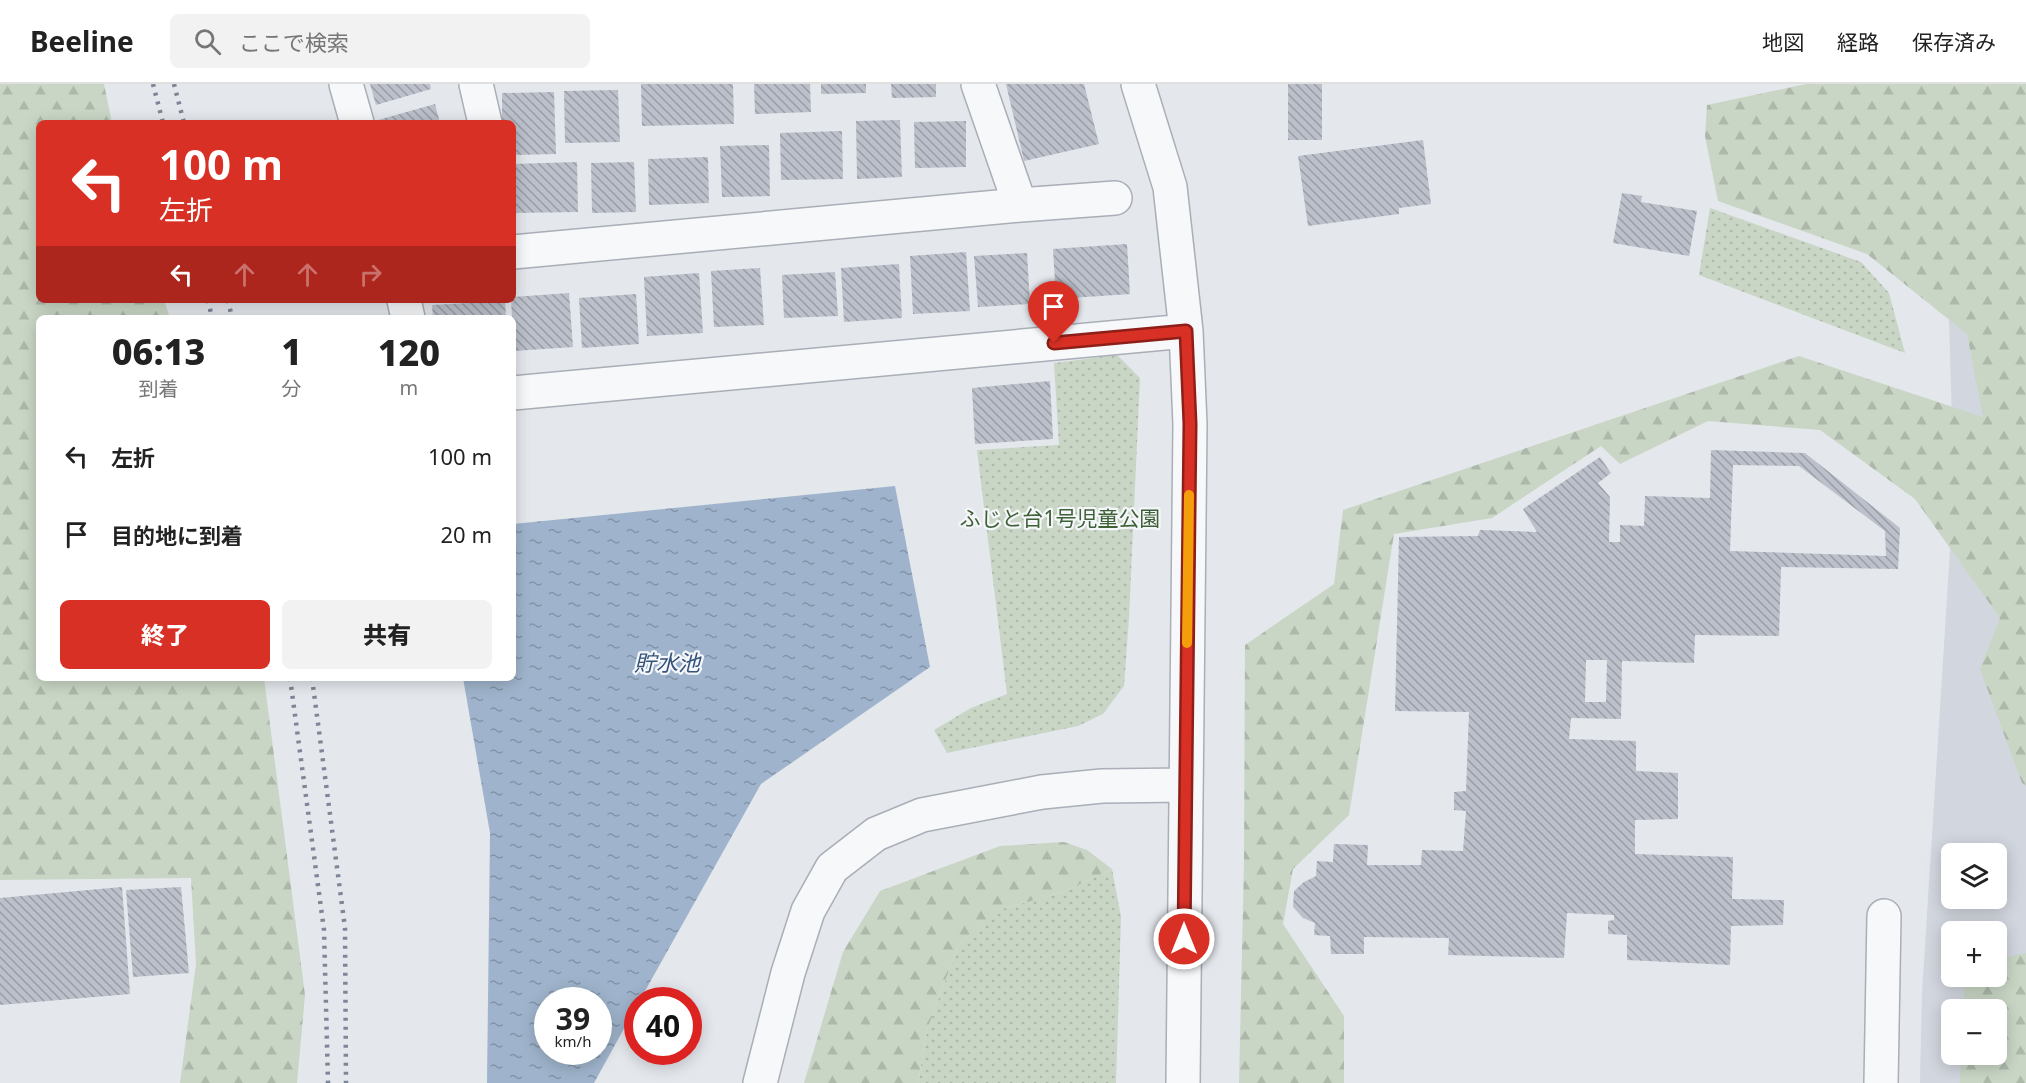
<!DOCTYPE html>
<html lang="ja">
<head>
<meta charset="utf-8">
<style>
  :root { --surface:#fff; --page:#f2f2f2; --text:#222; --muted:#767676; --line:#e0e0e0; --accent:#d93025 }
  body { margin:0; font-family:"Noto Sans","Noto Sans JP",sans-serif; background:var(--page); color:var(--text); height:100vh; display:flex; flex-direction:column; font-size:22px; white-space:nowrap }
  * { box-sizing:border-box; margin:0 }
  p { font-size:20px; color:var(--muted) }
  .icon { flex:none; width:33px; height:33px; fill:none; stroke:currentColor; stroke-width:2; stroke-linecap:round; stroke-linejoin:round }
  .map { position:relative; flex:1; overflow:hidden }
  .details { position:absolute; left:36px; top:231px; width:480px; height:366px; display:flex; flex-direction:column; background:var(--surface); border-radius:9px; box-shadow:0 3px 15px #0003 }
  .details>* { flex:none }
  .guide { position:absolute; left:36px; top:36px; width:480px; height:183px; border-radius:9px; box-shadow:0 3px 15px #0003; background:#d93025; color:#fff; overflow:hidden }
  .buttons { position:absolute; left:1941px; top:759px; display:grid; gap:12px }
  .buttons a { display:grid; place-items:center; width:66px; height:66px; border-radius:9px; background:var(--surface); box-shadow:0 3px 15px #0003; font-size:30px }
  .speed { position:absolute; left:534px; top:903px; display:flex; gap:12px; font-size:30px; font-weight:700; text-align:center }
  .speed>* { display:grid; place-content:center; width:78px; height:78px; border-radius:50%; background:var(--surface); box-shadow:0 3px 15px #0003; line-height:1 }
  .speed small { font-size:15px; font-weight:400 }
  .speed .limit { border:9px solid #d22; background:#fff; color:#111 }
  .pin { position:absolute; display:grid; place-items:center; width:51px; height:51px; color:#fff; margin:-62px -26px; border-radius:50% 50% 50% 0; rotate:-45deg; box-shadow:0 0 6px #0007 }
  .pin .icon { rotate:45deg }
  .me { position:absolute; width:66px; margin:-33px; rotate:0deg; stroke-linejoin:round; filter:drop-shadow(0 0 4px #0008) }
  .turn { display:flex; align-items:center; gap:21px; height:126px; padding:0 24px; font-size:27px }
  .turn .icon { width:78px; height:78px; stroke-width:2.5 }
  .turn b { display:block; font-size:42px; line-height:51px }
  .lanes { display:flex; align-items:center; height:57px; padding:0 24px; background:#0003; justify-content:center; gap:30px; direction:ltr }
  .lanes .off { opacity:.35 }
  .eta { display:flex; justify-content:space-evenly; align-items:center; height:102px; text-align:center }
  .eta b { font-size:36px; font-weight:800; line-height:42px }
  .action { display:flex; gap:12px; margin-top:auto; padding:12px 24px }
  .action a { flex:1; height:69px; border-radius:9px; background:var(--accent); color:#fff; font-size:24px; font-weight:800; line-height:69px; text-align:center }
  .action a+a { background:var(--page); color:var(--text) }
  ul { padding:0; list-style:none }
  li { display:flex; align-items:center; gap:18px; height:78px; padding:0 24px }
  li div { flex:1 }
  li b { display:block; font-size:22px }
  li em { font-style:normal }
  header { display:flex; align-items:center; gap:36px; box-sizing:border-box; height:84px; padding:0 30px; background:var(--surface); border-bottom:2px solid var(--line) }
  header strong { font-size:28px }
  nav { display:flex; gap:33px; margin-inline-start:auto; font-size:21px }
  .search { width:420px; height:54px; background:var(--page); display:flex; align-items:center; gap:15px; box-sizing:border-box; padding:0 21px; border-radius:9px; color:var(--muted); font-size:22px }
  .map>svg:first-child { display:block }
  .built { fill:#d2d6de; fill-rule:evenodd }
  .grass { fill:url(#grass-dots) }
  .forest { fill:url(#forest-firs) }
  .water { fill:url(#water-ripples); fill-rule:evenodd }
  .building { fill:url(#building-back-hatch); fill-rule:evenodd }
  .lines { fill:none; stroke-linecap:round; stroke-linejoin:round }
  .minor-casing { stroke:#a9aeb7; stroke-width:36 }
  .minor { stroke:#f7f8fa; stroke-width:33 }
  .rail { stroke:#7d8696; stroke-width:4.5; stroke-dasharray:3 6; stroke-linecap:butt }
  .route-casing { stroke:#8d1f18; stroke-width:15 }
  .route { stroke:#d93025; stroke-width:10 }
  .slow { stroke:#f59e0b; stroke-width:10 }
  .labels { text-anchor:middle; stroke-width:4.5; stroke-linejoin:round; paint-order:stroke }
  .park-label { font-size:21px; fill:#3f6138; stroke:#f4f6f9 }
  .water-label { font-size:22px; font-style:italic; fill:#34527a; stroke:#f4f6f9 }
</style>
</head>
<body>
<header>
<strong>Beeline</strong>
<div class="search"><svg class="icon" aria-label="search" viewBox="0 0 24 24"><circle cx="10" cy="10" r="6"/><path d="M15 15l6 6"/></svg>ここで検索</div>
<nav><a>地図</a><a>経路</a><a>保存済み</a></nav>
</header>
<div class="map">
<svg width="2026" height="999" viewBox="0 0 2026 999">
  <defs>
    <pattern id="grass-dots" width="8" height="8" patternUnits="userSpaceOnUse" patternTransform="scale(1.5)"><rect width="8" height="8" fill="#c9d6c5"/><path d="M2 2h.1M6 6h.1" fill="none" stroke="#adb8ab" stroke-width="1.8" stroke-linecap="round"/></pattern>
    <pattern id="forest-firs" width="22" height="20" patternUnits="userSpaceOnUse" patternTransform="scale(1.5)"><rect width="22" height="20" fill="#c9d6c5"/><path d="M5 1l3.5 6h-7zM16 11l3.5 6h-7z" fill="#adb8ab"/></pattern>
    <pattern id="water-ripples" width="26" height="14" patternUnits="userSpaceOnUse" patternTransform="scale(1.5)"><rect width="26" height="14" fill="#9fb4cc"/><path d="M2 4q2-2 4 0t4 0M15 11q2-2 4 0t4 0" fill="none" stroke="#8293a7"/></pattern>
    <pattern id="building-back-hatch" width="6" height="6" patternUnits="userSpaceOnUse" patternTransform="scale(1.5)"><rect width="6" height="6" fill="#bbc0ca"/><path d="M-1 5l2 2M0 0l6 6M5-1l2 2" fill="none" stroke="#989da6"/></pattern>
  </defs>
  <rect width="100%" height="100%" fill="#e4e7ec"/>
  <path class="built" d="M1942,0H2026V999H1920L1922,909L1954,403ZM1952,770H1996V814H1952ZM1952,848H1996V892H1952ZM1952,926H1996V970H1952Z"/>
  <path class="grass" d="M1710,124L1861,178L1889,209L1905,269L1699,191Z
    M1117,271L1140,294L1129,534L1124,602L1103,630L1078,642L947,669L934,646L971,624L1007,610L977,366L1059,361L1054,279Z
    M1112,785L1121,833L1116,999H918L927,946L958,862L994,827L1063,808Z"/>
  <path class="forest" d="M0,0H104L112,39H39V216H164L170,234H39V594H264L305,911L297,999H180L196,880L191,794L0,796Z
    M1806,0H2026V702L2022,699L1980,585L2000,534L1915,415L1820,346L1708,337L1620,380L1601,362L1492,434L1394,450L1349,731L1293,785L1283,840L1344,932V999H1239L1244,778L1245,561L1334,500L1343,426L1799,272L1983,333L1967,250L1867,170L1718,117L1705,52L1707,21Z
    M1064,758L1087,766L1112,785L1063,808L995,827L958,862L927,946L918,999H804L843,868L880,807L1000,762Z
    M2026,869V999H1960L1961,971L1996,970V926L1963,925L1965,893L1996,892L1997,875Z"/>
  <path class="water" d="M895,402L930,583L761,700L640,916H638L637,921L594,999H487L490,749L463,594H513V440ZM548,916H598V968H548Z"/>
  <path class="building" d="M370,0H430L431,5L376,21Z
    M641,0H733L734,40L642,42Z
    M754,0H810L811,28L755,30Z
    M821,0H866V9L821,10Z
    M891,0H936V13L892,14Z
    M1006,0H1084L1099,60L1024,77Z
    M1288,0H1322V56H1288Z
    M618,6L620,58L565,59L564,7Z
    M554,8L556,70L513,71V39H502V9Z
    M435,20L440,39H379L378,36Z
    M900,36L902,93L857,95L856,37Z
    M966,37V83L915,84L914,38Z
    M842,47L843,95L781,96L780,49Z
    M1423,56L1431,120L1399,124V130L1308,142L1298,72Z
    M769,61L770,112L722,113L720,62Z
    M708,73L709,119L649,121L648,75Z
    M577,78L578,128L513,129V80Z
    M634,78L636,128L592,129L591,79Z
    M1622,109L1642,112L1641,118L1697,127L1689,172L1613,159Z
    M1127,160L1130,210L1056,215L1053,165Z
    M966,168L970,227L913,230L910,172Z
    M1027,169L1030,220L978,223L974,172Z
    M899,180L902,234L844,238L841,184Z
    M760,184L764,241L714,243L711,187Z
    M835,188L838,232L784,234L782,191Z
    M699,189L703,249L647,252L644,193Z
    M569,209L573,263L514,267L511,216H513V213Z
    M636,210L639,260L582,264L579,214Z
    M505,217L506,234H433L432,221Z
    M1050,297L1053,355L975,360L972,304Z
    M1711,366L1805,369L1900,444L1898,485L1781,483L1779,552L1695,551L1694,579L1622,577L1621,635L1571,634L1569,655L1636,657V687L1678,689V735L1635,736V770L1733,773L1732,815L1784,816L1783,841L1731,842L1730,881L1627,876V851L1608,850V837L1614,836V831L1567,829L1564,874L1448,871L1449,854L1364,853V870H1331L1330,852L1314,851L1315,839L1303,834L1293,823L1294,807L1304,798L1316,792L1317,777L1333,778L1334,760L1368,761L1367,781H1421L1422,766L1463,767L1466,727L1454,726V708L1466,707L1469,628L1395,627L1399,453L1478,452L1480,446L1537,448L1523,425L1600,373L1611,389L1598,399L1610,413L1609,458H1620V441L1644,442L1645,412L1710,414ZM1733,381L1799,382L1885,447L1886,472L1730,467ZM1586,576H1607L1606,618H1585Z
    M122,803L130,910L0,921V814Z
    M181,803L189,889L133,893L126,806Z"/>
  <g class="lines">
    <g class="minor-casing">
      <path id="minor" d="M346,0L357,39
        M476,0L485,39
        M978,0L1020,121
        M1138,0L1170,103L1186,247L1190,340L1183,999
        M513,168L1020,121L1115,114
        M404,216L408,234
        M513,309L1186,247
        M760,999L788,889L808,827L832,784L876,750L922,731L1042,708L1102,702L1185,701
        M1881,999L1884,832"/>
    </g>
    <use href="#minor" class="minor"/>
    <path class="rail" d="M153,0L163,39
      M174,0L184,39
      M208,216L212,234
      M228,216L232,234
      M290,594L324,846L328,999
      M312,594L345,844L346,999"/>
  </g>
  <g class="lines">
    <g class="route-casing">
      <path id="route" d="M1054,259L1186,247L1190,340L1184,855"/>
    </g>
    <use href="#route" class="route"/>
    <path class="slow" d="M1187,559L1189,411"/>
  </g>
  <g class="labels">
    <g class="park-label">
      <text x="1060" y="442">ふじと台1号児童公園</text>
    </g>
    <g class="water-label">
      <text x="667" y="587">貯水池</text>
    </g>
  </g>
</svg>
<div class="buttons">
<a><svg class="icon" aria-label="layers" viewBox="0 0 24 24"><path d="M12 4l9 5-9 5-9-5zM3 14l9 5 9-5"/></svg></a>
<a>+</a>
<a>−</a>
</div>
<div class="speed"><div>39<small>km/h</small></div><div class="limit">40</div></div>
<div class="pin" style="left:1054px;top:259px;background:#d93025"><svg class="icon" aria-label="arrive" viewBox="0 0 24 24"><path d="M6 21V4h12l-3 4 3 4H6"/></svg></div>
<svg class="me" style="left:1184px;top:855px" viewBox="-20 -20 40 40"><circle r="17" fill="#d93025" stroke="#fff" stroke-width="3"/><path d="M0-11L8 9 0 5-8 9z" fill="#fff"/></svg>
<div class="guide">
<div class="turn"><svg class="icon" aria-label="left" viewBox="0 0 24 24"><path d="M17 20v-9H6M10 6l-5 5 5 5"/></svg><div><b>100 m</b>左折</div></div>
<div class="lanes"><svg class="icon" aria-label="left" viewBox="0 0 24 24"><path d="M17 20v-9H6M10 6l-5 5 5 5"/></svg><svg class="icon off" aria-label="ahead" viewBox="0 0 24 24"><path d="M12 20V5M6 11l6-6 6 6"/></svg><svg class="icon off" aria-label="ahead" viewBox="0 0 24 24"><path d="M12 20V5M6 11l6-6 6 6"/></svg><svg class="icon off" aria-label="right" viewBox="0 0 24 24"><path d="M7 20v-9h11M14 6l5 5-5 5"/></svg></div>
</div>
<section class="details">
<div class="eta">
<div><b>06:13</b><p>到着</p></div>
<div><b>1</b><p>分</p></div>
<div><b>120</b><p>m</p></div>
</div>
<ul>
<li><svg class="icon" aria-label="left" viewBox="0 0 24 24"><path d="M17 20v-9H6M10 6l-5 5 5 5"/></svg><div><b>左折</b></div><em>100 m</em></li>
<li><svg class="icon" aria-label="arrive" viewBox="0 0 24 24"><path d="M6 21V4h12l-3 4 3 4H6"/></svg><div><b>目的地に到着</b></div><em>20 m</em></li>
</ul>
<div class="action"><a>終了</a><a>共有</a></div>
</section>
</div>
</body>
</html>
